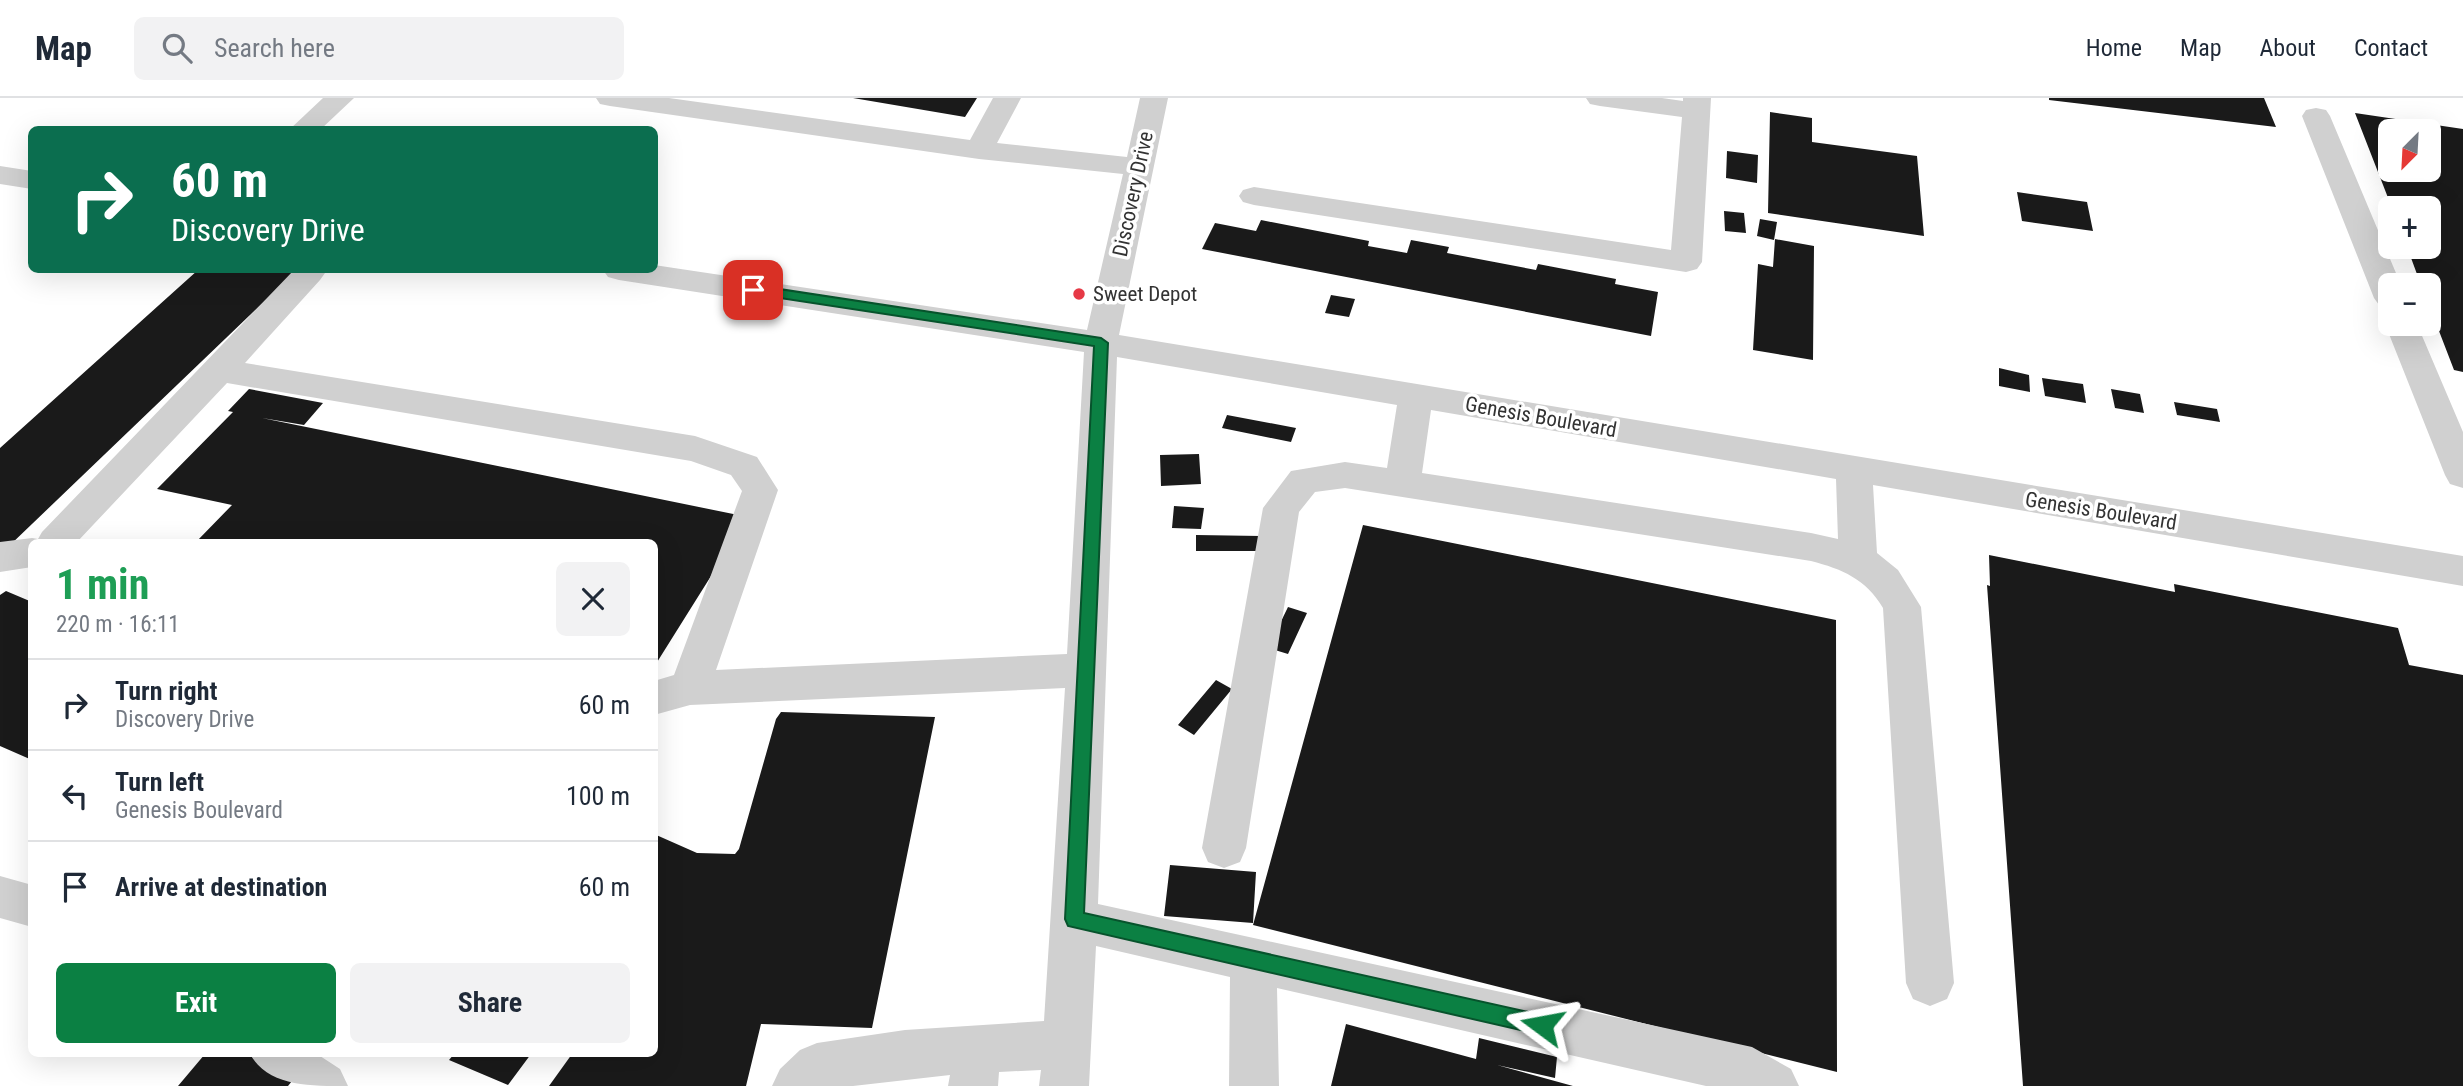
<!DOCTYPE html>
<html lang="en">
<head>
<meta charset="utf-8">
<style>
  :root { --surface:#fff; --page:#f2f2f3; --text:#1f2937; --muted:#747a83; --line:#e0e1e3; --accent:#0b8043 }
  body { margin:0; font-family:"Roboto Condensed",sans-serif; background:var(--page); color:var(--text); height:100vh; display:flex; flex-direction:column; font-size:26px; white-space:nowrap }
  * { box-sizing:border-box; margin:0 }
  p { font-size:23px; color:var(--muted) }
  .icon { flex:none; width:38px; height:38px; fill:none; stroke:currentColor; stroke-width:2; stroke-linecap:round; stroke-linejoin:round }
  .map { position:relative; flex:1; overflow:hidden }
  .details { position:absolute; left:28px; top:441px; width:630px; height:518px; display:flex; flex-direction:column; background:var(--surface); border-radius:10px; box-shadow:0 7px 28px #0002 }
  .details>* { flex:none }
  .hud { position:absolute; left:28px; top:28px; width:630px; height:147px; border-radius:10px; box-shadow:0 7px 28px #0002; background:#0b6e4f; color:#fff; overflow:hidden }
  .needle { width:46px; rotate:204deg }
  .tools { position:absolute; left:2378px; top:21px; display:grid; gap:14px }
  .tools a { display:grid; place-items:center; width:63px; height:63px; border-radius:10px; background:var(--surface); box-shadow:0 7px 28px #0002; font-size:35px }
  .pin { position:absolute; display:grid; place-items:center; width:60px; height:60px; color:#fff; margin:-30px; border-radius:14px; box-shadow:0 4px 10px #0006 }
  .me { position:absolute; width:77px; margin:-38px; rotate:283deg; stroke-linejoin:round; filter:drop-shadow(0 0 5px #0008) }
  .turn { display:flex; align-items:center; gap:24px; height:147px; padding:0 28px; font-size:32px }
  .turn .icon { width:91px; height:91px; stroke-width:2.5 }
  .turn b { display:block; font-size:49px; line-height:60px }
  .round { display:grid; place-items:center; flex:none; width:74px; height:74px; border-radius:10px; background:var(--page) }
  .summary { display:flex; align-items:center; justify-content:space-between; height:119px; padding:0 28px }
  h1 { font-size:42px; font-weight:700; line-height:52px; color:#1e9e55 }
  .button { display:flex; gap:14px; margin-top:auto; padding:14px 28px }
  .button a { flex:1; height:80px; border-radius:10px; background:var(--accent); color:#fff; font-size:28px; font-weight:700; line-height:80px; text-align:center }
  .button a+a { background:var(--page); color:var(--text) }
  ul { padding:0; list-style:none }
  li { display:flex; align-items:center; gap:21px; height:91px; padding:0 28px; border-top:2px solid var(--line) }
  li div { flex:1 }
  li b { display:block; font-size:26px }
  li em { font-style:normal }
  header { display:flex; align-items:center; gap:42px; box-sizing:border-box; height:98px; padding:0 35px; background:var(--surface); border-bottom:2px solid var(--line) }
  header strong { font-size:33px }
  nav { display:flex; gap:38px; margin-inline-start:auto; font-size:24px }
  .search { width:490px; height:63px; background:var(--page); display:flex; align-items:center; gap:18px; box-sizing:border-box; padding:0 24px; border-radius:10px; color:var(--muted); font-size:26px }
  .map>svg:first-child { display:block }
  .building { fill:#1a1a1a; fill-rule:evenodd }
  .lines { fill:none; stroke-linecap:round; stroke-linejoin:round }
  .minor { fill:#d0d0d0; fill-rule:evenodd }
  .route { fill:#0b8043; stroke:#07532c; stroke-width:2 }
  .poi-dot { fill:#e63946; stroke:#fff; stroke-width:2.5 }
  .labels { text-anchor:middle; stroke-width:7; stroke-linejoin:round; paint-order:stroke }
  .street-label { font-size:21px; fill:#333; stroke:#fff }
  .poi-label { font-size:21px; fill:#333; stroke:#fff; text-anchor:start }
</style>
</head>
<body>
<header>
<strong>Map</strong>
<div class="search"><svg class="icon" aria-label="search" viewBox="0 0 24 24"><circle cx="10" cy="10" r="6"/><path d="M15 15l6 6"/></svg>Search here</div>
<nav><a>Home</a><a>Map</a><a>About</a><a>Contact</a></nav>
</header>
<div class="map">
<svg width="2463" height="988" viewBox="0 0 2463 988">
  <rect width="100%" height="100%" fill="#fff"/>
  <path class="building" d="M853,0H977L965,19Z
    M2049,0H2264L2276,29L2049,2Z
    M1770,14L1812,20V44L1917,58L1924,138L1768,115Z
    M2355,15L2463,31V274L2454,272L2429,207V187H2421L2407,149H2429V110H2392ZM2390,33H2429V72H2390Z
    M1727,53L1758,57L1757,85L1726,80Z
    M2017,94L2087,104L2093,133L2022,123Z
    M1724,113L1744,115L1746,135L1725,133Z
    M1760,121L1777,124L1774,142L1757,138Z
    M1261,122L1369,143L1368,148L1407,155L1411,142L1449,149L1447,155L1536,172L1538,166L1616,181L1615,186L1658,194L1651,238L1202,151L1215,125L1256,133Z
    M1775,141L1814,148L1813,262L1753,252L1758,166L1773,169Z
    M198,172H297L8,449L0,447V350Z
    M1331,197L1355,201L1349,219L1325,215Z
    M1999,270L2029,277L2030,294L1999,288Z
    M2042,280L2083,286L2086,305L2045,298Z
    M249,291L323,305L304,327L262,320L748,419L654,569V444H196L232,407L157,391L233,314L228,313Z
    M2111,291L2140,296L2144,315L2115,310Z
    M2174,304L2217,311L2220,324L2177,317Z
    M1227,317L1296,330L1291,344L1222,330Z
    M1199,356L1201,386L1161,388L1160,357Z
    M1174,408L1204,410L1201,431L1172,430Z
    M1363,427L1836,522L1837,974L1253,827Z
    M1196,437L1261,438L1260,453H1196Z
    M1989,457L2175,494L2174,486L2398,530L2409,567L2463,577V988H2023L1987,487L1990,488Z
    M6,493L32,504V662L0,648V497Z
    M1288,509L1307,515L1288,556L1268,550Z
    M1216,582L1232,591L1194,637L1178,627Z
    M781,614L935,619L872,930L761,926L746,988H549L572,956H654V736L697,755L735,756L739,751L776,621Z
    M1170,767L1256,774L1253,825L1164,818Z
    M1346,926L1476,961L1479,940L1557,959L1555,980L1497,967L1573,988H1331Z
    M205,956H245L296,978L288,988H178Z
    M454,956H531L508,987L449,962Z"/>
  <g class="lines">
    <path class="minor" d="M323,0H354L320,32H289Z
      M596,0H669L970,42L993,0H1021L997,45L1127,59L1140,0H1168L1119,237L2463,458V488L1873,387L1877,455L1898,472L1921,509L1954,885L1947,901L1930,908L1913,901L1906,885L1883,510C1866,481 1842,471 1811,463L1345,390L1315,394L1299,414L1246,750L1240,764L1224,770L1208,764L1202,750L1263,410L1291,373L1345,364L1387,370L1397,307L1117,259L1098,806L1752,949L1791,971L1799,988H1706L1277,890L1279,988H1229L1230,879L1096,848L1089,988H1039L1041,972L999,974L998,988H948L950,977L853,988H772L780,971L800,952L817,945L905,932L1044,923L1065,590L690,607L654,617V583L674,577L742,393L731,377L691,363L227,285L77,444H32V469L0,474V444L32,440L38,441L42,434L294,172H323L325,175L320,182L245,265L695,338L757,359L778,392L716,572L1067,556L1084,254L619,182L608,179L603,172H654V167L1087,232L1123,76L979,61L610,8L600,6ZM1431,312L1836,381L1838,441L1811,435L1422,375Z
      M1586,0H1662L1683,3V0H1711L1702,164L1697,171L1686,174L1254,107L1243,104L1239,98L1243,92L1254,89L1671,152L1682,19L1600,8L1590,6Z
      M2316,10L2326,12L2330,18L2401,187H2390V210L2379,207L2374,200L2302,18L2306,12Z
      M0,68L32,73V91L0,86Z
      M2390,218V226H2417L2463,334V390L2450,386L2445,377L2385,226Z
      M0,778L32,787V829L0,820Z
      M250,956H317L340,971L348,988C308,988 268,988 250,956Z"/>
  </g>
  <path class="route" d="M753,187L1101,240L1108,245L1084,815L1542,917L1549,920L1552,927L1549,934L1542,937L1068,828L1065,821L1094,248L748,195V189Z"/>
  <circle class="poi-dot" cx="1079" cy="196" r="7"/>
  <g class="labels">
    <g class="street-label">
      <text transform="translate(1133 96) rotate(-78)" y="7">Discovery Drive</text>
      <text transform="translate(1541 319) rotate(10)" y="7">Genesis Boulevard</text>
      <text transform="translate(2101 413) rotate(9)" y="7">Genesis Boulevard</text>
    </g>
    <g class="poi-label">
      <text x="1093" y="203">Sweet Depot</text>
    </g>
  </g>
</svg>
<div class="tools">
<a><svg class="needle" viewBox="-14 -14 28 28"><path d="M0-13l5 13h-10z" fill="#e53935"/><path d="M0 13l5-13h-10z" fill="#747a83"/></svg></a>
<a>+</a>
<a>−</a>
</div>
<div class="pin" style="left:753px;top:192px;background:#d93025"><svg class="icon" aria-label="arrive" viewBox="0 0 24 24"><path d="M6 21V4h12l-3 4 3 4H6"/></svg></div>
<svg class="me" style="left:1542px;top:927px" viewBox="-20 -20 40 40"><path d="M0-17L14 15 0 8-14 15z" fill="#0b8043" stroke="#fff" stroke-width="4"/></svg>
<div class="hud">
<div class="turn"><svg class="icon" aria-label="right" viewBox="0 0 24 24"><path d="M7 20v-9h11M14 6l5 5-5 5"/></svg><div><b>60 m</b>Discovery Drive</div></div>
</div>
<section class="details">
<div class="summary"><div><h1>1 min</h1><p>220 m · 16:11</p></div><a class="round"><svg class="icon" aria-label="close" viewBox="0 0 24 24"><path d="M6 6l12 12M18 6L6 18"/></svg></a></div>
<ul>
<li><svg class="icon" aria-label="right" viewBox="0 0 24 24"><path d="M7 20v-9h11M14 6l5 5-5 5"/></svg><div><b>Turn right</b><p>Discovery Drive</p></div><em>60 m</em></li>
<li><svg class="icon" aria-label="left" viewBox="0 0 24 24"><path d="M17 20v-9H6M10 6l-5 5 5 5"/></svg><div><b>Turn left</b><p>Genesis Boulevard</p></div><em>100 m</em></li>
<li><svg class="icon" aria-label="arrive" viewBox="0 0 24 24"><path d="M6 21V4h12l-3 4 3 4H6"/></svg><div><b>Arrive at destination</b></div><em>60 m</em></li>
</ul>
<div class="button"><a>Exit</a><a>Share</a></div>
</section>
</div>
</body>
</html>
